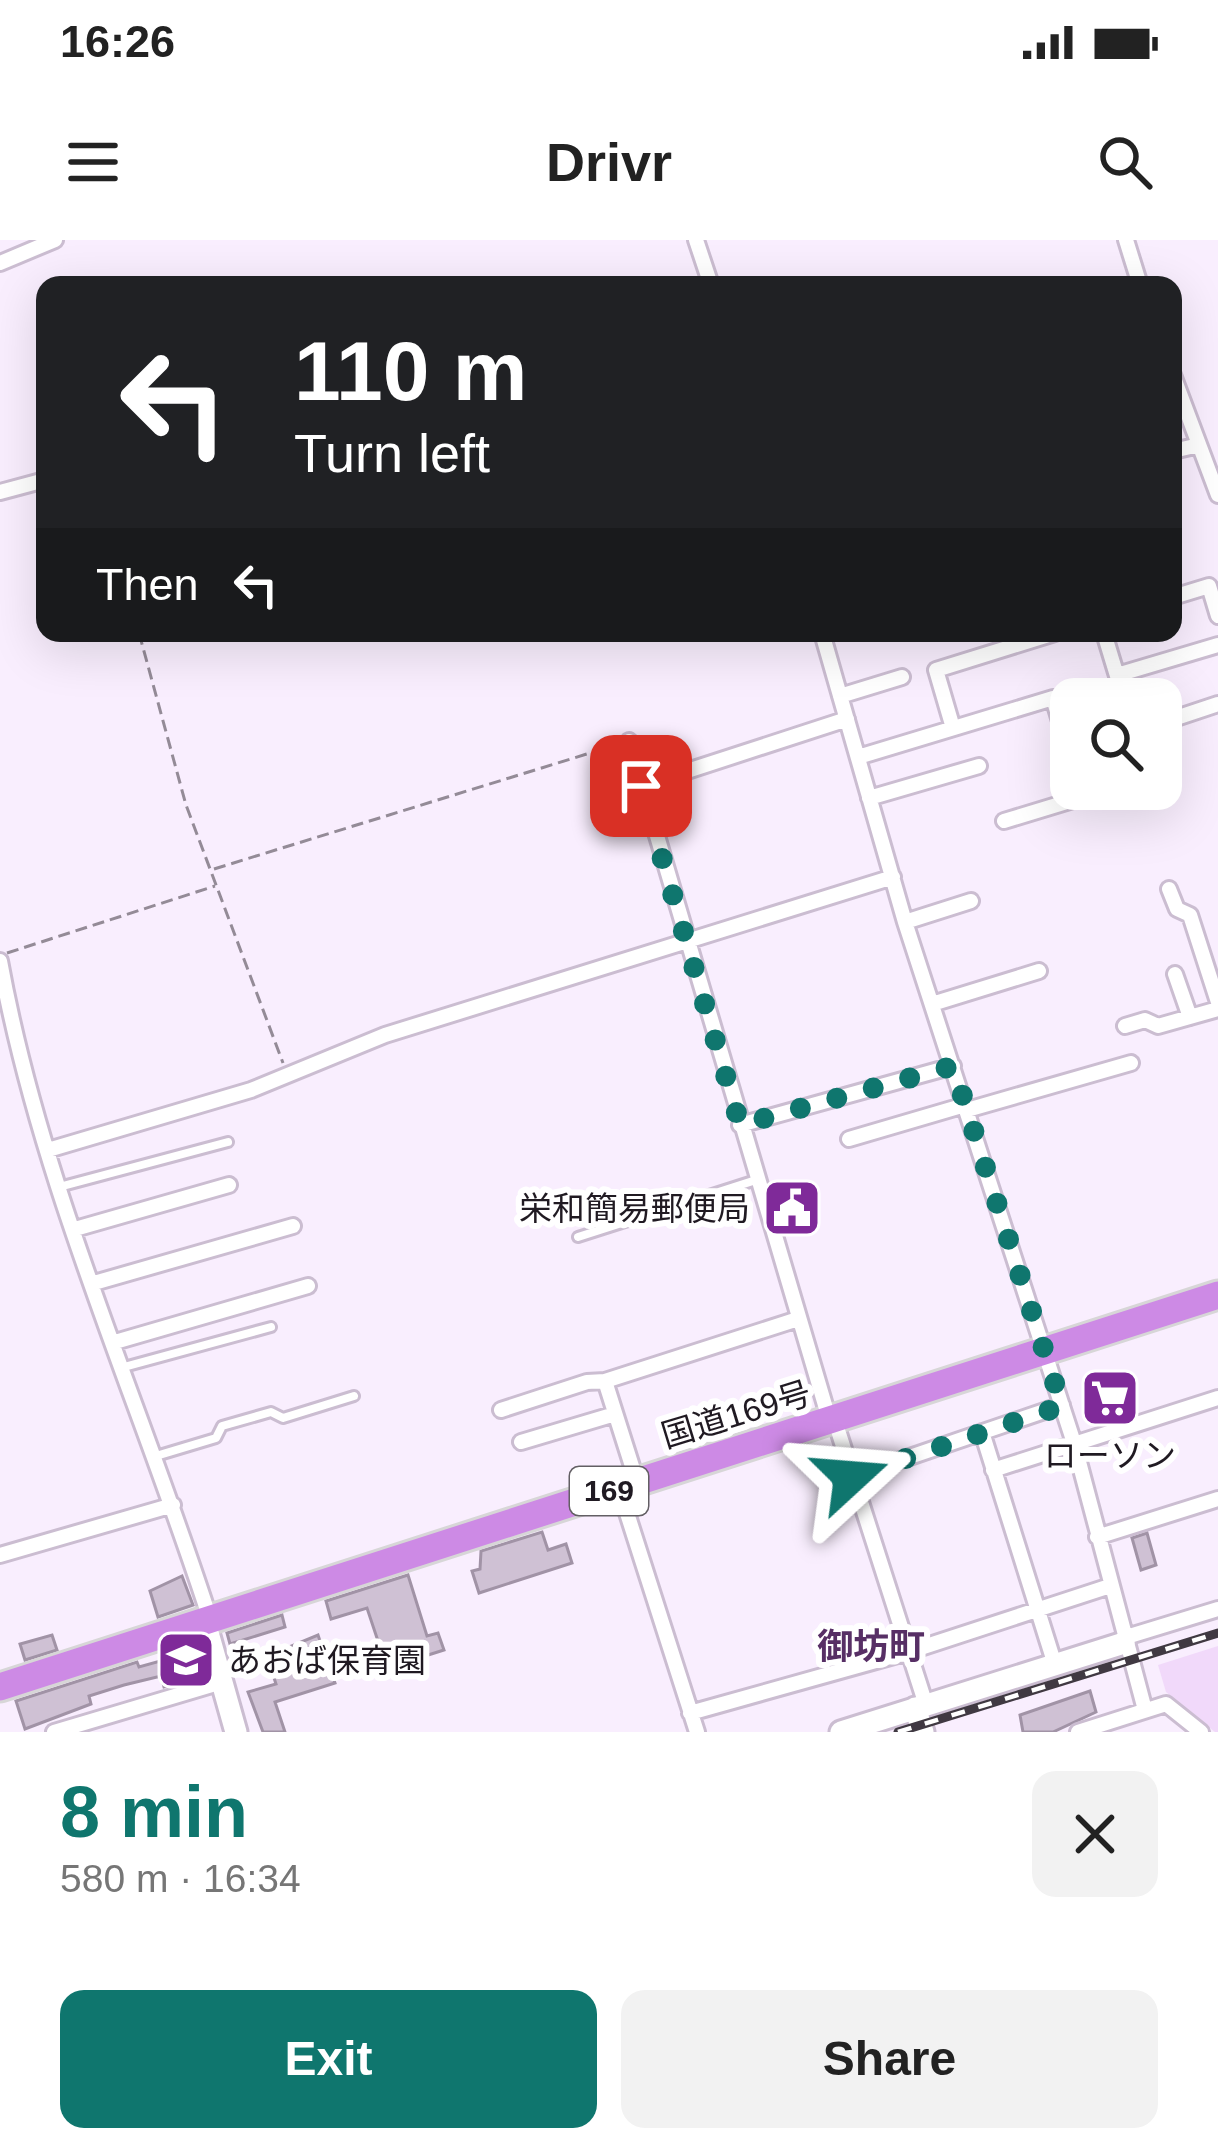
<!DOCTYPE html>
<html lang="en">
<head>
<meta charset="utf-8">
<style>
  :root { --surface:#fff; --page:#f2f2f2; --text:#222; --muted:#767676; --accent:#0f766e }
  body { margin:0; font-family:Helvetica,"Noto Sans JP",sans-serif; background:var(--page); color:var(--text); height:100vh; display:flex; flex-direction:column; font-size:45px; white-space:nowrap }
  * { box-sizing:border-box; margin:0 }
  p { font-size:39px; color:var(--muted) }
  .icon { flex:none; width:66px; height:66px; fill:none; stroke:currentColor; stroke-width:2; stroke-linecap:round; stroke-linejoin:round }
  .map { position:relative; height:1492px; overflow:hidden }
  .details { display:flex; flex-direction:column; background:var(--surface); flex:1 }
  .details>* { flex:none }
  .banner { position:absolute; left:36px; top:36px; width:1146px; height:366px; border-radius:24px; box-shadow:0 12px 48px #0002; background:#202124; color:#fff; overflow:hidden }
  .tools { position:absolute; left:1050px; top:438px; display:grid; gap:24px }
  .tools a { display:grid; place-items:center; width:132px; height:132px; border-radius:24px; background:var(--surface); box-shadow:0 12px 48px #0002; font-size:60px }
  .pin { position:absolute; display:grid; place-items:center; width:102px; height:102px; color:#fff; margin:-51px; border-radius:24px; box-shadow:0 6px 18px #0006 }
  .me { position:absolute; width:132px; margin:-66px; rotate:71deg; stroke-linejoin:round; filter:drop-shadow(0 0 9px #0008) }
  .turn { display:flex; align-items:center; gap:42px; height:252px; padding:0 60px; font-size:54px }
  .turn .icon { width:156px; height:156px; stroke-width:2.5 }
  .turn b { display:block; font-size:84px; line-height:102px }
  .then { display:flex; align-items:center; height:114px; padding:0 60px; background:#0003; gap:24px; font-size:45px }
  .round { display:grid; place-items:center; flex:none; width:126px; height:126px; border-radius:24px; background:var(--page) }
  .head { display:flex; align-items:center; justify-content:space-between; height:204px; padding:0 60px }
  h1 { font-size:72px; font-weight:600; line-height:90px; color:var(--accent) }
  .primary-button { display:flex; gap:24px; margin-top:auto; padding:24px 60px }
  .primary-button a { flex:1; height:138px; border-radius:24px; background:var(--accent); color:#fff; font-size:48px; font-weight:600; line-height:138px; text-align:center }
  .primary-button a+a { background:var(--page); color:var(--text) }
  .status { display:flex; justify-content:space-between; align-items:center; height:84px; padding:0 60px; background:var(--surface); direction:ltr }
  .status svg { height:33px; fill:currentColor }
  header { display:flex; justify-content:space-between; align-items:center; height:156px; padding:0 60px; background:var(--surface); font-size:54px; font-weight:600 }
  .map>svg:first-child { display:block }
  .green { fill:#f1d9fa }
  .building { fill:#cfc1d4; stroke:#a193a6; stroke-width:3 }
  .lines { fill:none; stroke-linecap:round; stroke-linejoin:round }
  .lane-casing { stroke:#cbbdd1; stroke-width:14 }
  .street-casing { stroke:#cbbdd1; stroke-width:20 }
  .secondary-casing { stroke:#cbbdd1; stroke-width:27 }
  .highway-casing { stroke:#d7d6d7; stroke-width:33 }
  .path { stroke:#948b97; stroke-width:3; stroke-dasharray:12 6; stroke-linecap:butt }
  .lane { stroke:#fff; stroke-width:8 }
  .street { stroke:#fff; stroke-width:14 }
  .secondary { stroke:#fff; stroke-width:21 }
  .highway { stroke:#cd8ae5; stroke-width:27 }
  .rail-casing { stroke:#403942; stroke-width:9 }
  .rail { stroke:#fff; stroke-width:4.5; stroke-dasharray:14; stroke-linecap:butt }
  .route { stroke:#0f766e; stroke-width:21; stroke-dasharray:0 37.8 }
  .labels { text-anchor:middle; stroke-width:12; stroke-linejoin:round; paint-order:stroke }
  .shield { fill:#fff; stroke:#635f64; stroke-width:3 }
  .shield-label { font-size:30px; font-weight:bold; fill:#201a22 }
  .poi-label { font-size:33px; fill:#201a22; stroke:#fff; text-anchor:end }
  .street-label { font-size:33px; fill:#201a22; stroke:#fff }
  .neighbourhood-label { font-size:36px; font-weight:bold; fill:#572f65; stroke:#fff }
</style>
</head>
<body>
<div class="status"><b>16:26</b><svg viewBox="0 0 49 12"><path d="M0 12V9h3v3zM5 12V6h3v6zM10 12V3h3v9zM15 12V0h3v12zM26 1h20v11H26zM47 4h2v5h-2z"/></svg></div>
<header><svg class="icon" aria-label="menu" viewBox="0 0 24 24"><path d="M4 6h16M4 12h16M4 18h16"/></svg>Drivr<svg class="icon" aria-label="search" viewBox="0 0 24 24"><circle cx="10" cy="10" r="6"/><path d="M15 15l6 6"/></svg></header>
<div class="map">
<svg width="1218" height="1492" viewBox="0 0 1218 1492">
  <rect width="100%" height="100%" fill="#f9eefe"/>
  <path class="green" d="M1218,1406V1492H1215L1166,1452L1158,1425Z"/>
  <path class="building" d="M1125,1144L1131,1163L1095,1174L1089,1154Z
    M542,1292L548,1310L566,1304L572,1323L479,1353L472,1331L480,1329L481,1311Z
    M1147,1293L1156,1325L1141,1330L1132,1298Z
    M408,1335L427,1396L438,1393L444,1410L387,1428L367,1368L331,1379L326,1361Z
    M182,1336L193,1365L158,1377L150,1351Z
    M282,1375L285,1387L230,1404L227,1393Z
    M52,1395L57,1410L25,1420L20,1404Z
    M318,1395L323,1410L339,1405L343,1417L328,1422L335,1443L275,1462L285,1492H263L248,1452L276,1444L267,1416Z
    M189,1413L195,1438L164,1447L161,1436L124,1445L89,1456L91,1464L25,1489L16,1461L137,1422L139,1427Z
    M1090,1451L1096,1472L1053,1492H1023L1020,1475Z"/>
  <g class="lines">
    <g class="lane-casing">
      <path id="lane" d="M59,947L228,902
        M578,997L756,940
        M124,1127L271,1087
        M156,1216L216,1198L222,1186L271,1172L283,1178L354,1156"/>
    </g>
    <g class="street-casing">
      <path id="street" d="M696,0L711,45
        M1126,0L1140,45
        M0,23L55,0
        M1173,135L1218,255
        M1173,211L1199,205
        M0,252L45,240
        M1173,357L1209,346L1218,376
        M822,393L905,682L1074,1203L1145,1470
        M1104,393L1124,459
        M1117,435L1218,405
        M840,456L902,437
        M1173,479L1218,464
        M953,488L936,430L1055,393
        M629,501L830,1182
        M858,517L1053,458L1071,518
        M641,546L847,479
        M869,558L979,526
        M1004,581L1083,557L1081,549
        M1169,649L1177,669L1190,675L1218,762
        M905,682L971,661
        M0,721C41,947 140,1161 210,1379
        M1175,734L1190,777
        M932,764L1039,731
        M1125,786L1145,780L1158,786L1218,769
        M967,870L1131,823
        M740,885L953,826
        M849,899L965,865
        M48,910L251,850L385,795L893,637
        M75,989L229,945
        M94,1043L293,986
        M115,1102L308,1046
        M501,1170L587,1142L605,1141
        M835,1181L926,1465
        M982,1192L1055,1425
        M521,1202L615,1174
        M993,1230L1218,1158
        M851,1237L1062,1165
        M637,1242L605,1141L798,1079
        M619,1248L697,1492
        M1097,1297L1218,1259
        M0,1315L173,1265
        M1123,1398L1218,1369
        M690,1473L908,1412L1110,1346
        M54,1492L222,1442
        M1078,1492L1166,1464L1201,1492"/>
    </g>
    <g class="secondary-casing">
      <path id="secondary" d="M205,1382L236,1492
        M915,1468L923,1492
        M841,1492L1124,1403"/>
    </g>
    <g class="highway-casing">
      <path id="highway" d="M0,1447L1218,1055"/>
    </g>
    <path class="path" d="M139,393L186,565L283,823
      M214,629L616,505
      M7,713L215,646
      M1086,1153L1094,1180"/>
    <use href="#lane" class="lane"/>
    <use href="#street" class="street"/>
    <use href="#secondary" class="secondary"/>
    <use href="#highway" class="highway"/>
    <g class="rail-casing">
      <path id="rail" d="M898,1492L1218,1393"/>
    </g>
    <use href="#rail" class="rail"/>
  </g>
  <g class="lines">
    <path class="route" d="M641,546L740,885L953,826L1062,1166L851,1237"/>
  </g>
  <defs>
    <g id="civic-square" transform="scale(3)"><rect x="-9" y="-9" width="18" height="18" rx="4" fill="#7f2a99" stroke="#fff"/><path d="M-.6-6.5H3V-4.5H.6V-3L4-1V1h2V6H-6V1h2V-1L-.6-3ZM-1.2 2.5V6h2.4V2.5Z" fill="#fff"/></g>
    <g id="supermarket-square" transform="scale(3)"><rect x="-9" y="-9" width="18" height="18" rx="4" fill="#7f2a99" stroke="#fff"/><path d="M-6-5.5h2.5l.6 2H6L4.5 2H-2.5L-4.4-4H-6ZM-1.5 3.2a1.3 1.3 0 1 0 .1 0ZM3 3.2a1.3 1.3 0 1 0 .1 0Z" fill="#fff"/></g>
    <g id="school-square" transform="scale(3)"><rect x="-9" y="-9" width="18" height="18" rx="4" fill="#7f2a99" stroke="#fff"/><path d="M0-5L7-2L0 1L-7-2ZM-4 1L0 2.5L4 1V4Q0 6-4 4Z" fill="#fff"/></g>
  </defs>
  <g fill-rule="evenodd">
    <use href="#civic-square" x="792" y="968"/>
    <use href="#supermarket-square" x="1110" y="1158"/>
    <use href="#school-square" x="186" y="1420"/>
  </g>
  <g class="labels">
    <rect class="shield" x="570" y="1227" width="78" height="48" rx="9"/>
    <g class="shield-label">
      <text x="609" y="1261">169</text>
    </g>
    <g class="poi-label">
      <text x="750" y="980">栄和簡易郵便局</text>
      <text x="1110" y="1227" text-anchor="middle">ローソン</text>
      <text x="228" y="1432" text-anchor="start">あおば保育園</text>
    </g>
    <g class="street-label">
      <text transform="translate(736 1174) rotate(-17)" y="12">国道169号</text>
    </g>
    <g class="neighbourhood-label">
      <text x="871" y="1419">御坊町</text>
    </g>
  </g>
</svg>
<div class="tools">
<a><svg class="icon" aria-label="search" viewBox="0 0 24 24"><circle cx="10" cy="10" r="6"/><path d="M15 15l6 6"/></svg></a>
</div>
<div class="pin" style="left:641px;top:546px;background:#d93025"><svg class="icon" aria-label="arrive" viewBox="0 0 24 24"><path d="M6 21V4h12l-3 4 3 4H6"/></svg></div>
<svg class="me" style="left:851px;top:1237px" viewBox="-20 -20 40 40"><path d="M0-17L14 15 0 8-14 15z" fill="#0f766e" stroke="#fff" stroke-width="4"/></svg>
<div class="banner">
<div class="turn"><svg class="icon" aria-label="left" viewBox="0 0 24 24"><path d="M17 20v-9H6M10 6l-5 5 5 5"/></svg><div><b>110 m</b>Turn left</div></div>
<div class="then">Then<svg class="icon" aria-label="left" viewBox="0 0 24 24"><path d="M17 20v-9H6M10 6l-5 5 5 5"/></svg></div>
</div>
</div>
<section class="details">
<div class="head"><div><h1>8 min</h1><p>580 m · 16:34</p></div><a class="round"><svg class="icon" aria-label="close" viewBox="0 0 24 24"><path d="M6 6l12 12M18 6L6 18"/></svg></a></div>
<div class="primary-button"><a>Exit</a><a>Share</a></div>
</section>
</body>
</html>
